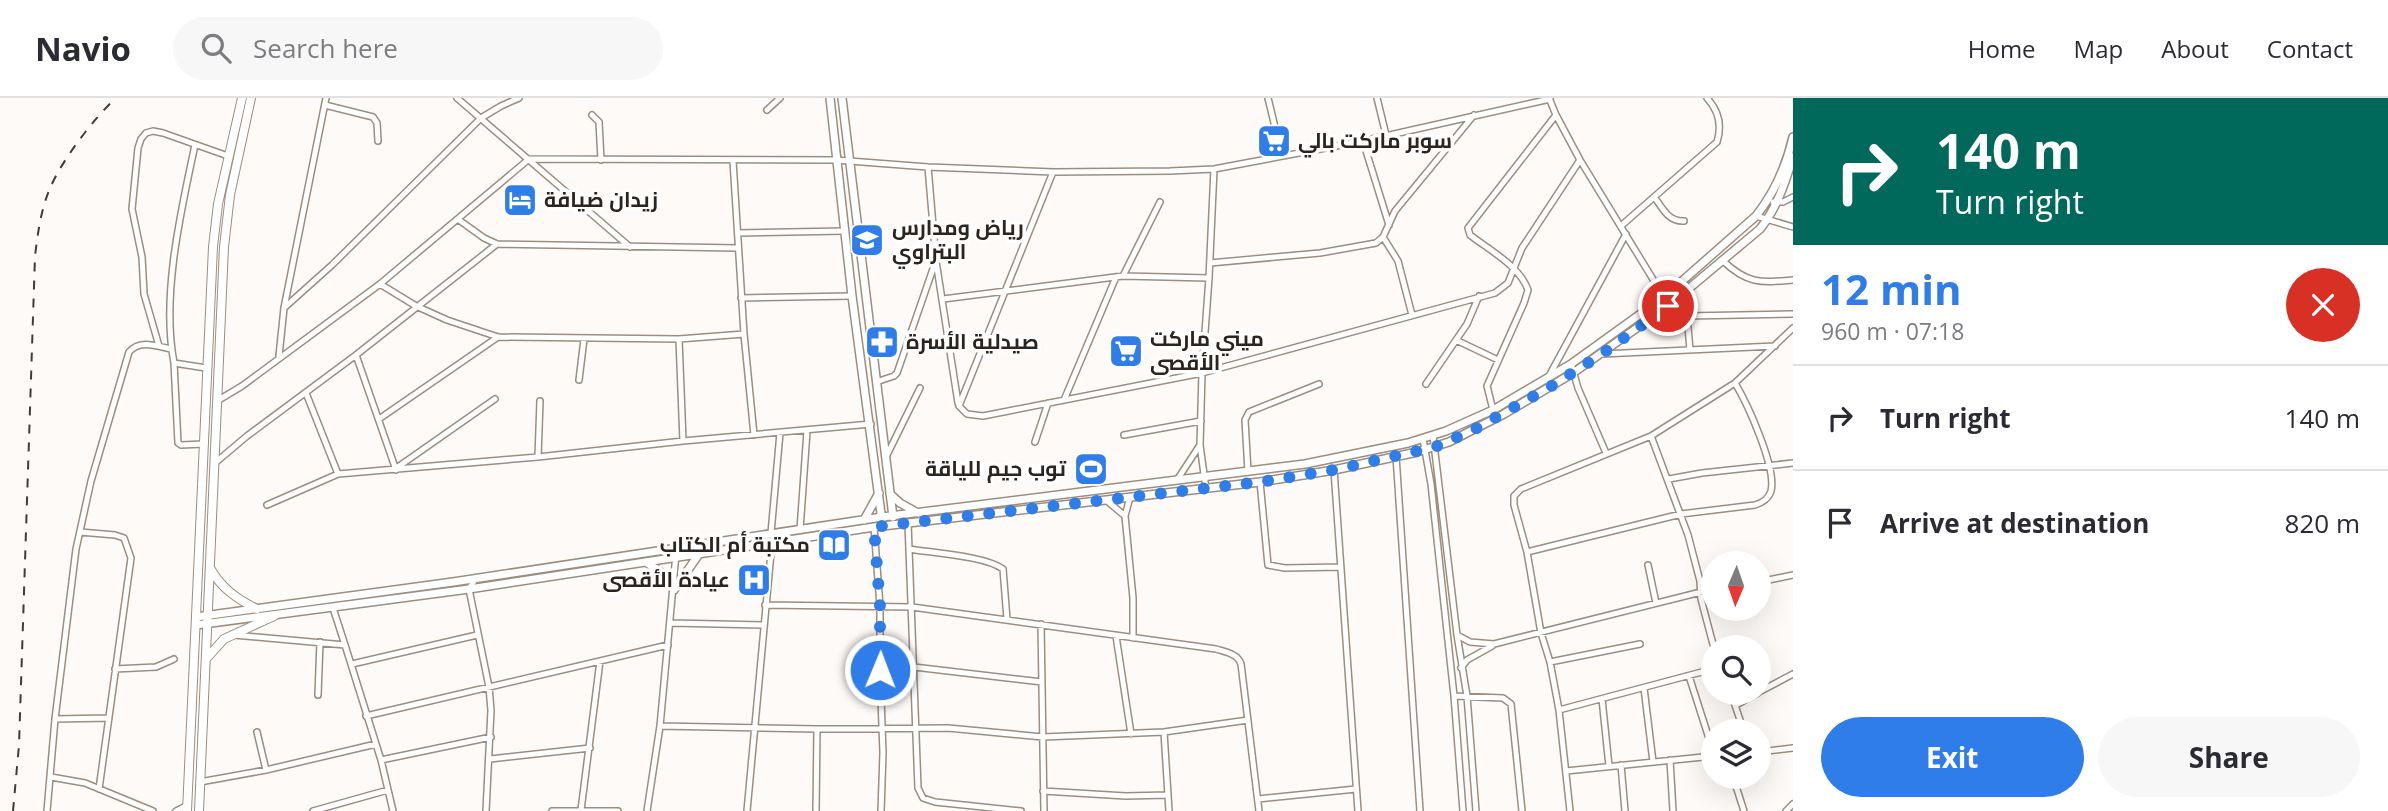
<!DOCTYPE html>
<html lang="en">
<head>
<meta charset="utf-8">
<style>
  :root { --surface:#fff; --page:#f7f7f7; --text:#2b2b33; --muted:#7c7c81; --line:#e1e1e2; --accent:#2e7de8 }
  body { margin:0; font-family:"Open Sans",Cairo,sans-serif; background:var(--page); color:var(--text); height:100vh; display:flex; flex-direction:column; font-size:26px; white-space:nowrap }
  * { box-sizing:border-box; margin:0 }
  p { font-size:23px; color:var(--muted) }
  .icon { flex:none; width:38px; height:38px; fill:none; stroke:currentColor; stroke-width:2; stroke-linecap:round; stroke-linejoin:round }
  .map { position:relative; flex:1; overflow:hidden }
  .details { display:flex; flex-direction:column; background:var(--surface); width:595px }
  .details>* { flex:none }
  .guide { background:#00695c; color:#fff; overflow:hidden }
  .needle { width:46px; rotate:182deg }
  .buttons { position:absolute; left:1701px; top:453px; display:grid; gap:14px }
  .buttons a { display:grid; place-items:center; width:70px; height:70px; border-radius:50%; background:var(--surface); box-shadow:0 7px 28px #0002; font-size:35px }
  .pin { position:absolute; display:grid; place-items:center; width:60px; height:60px; color:#fff; margin:-30px; border:4px solid #fff; border-radius:50%; box-shadow:0 2px 7px #0007 }
  .me { position:absolute; width:77px; margin:-38px; rotate:1deg; stroke-linejoin:round; filter:drop-shadow(0 0 5px #0008) }
  .turn { display:flex; align-items:center; gap:24px; height:147px; padding:0 28px; font-size:32px }
  .turn .icon { width:91px; height:91px; stroke-width:2.5 }
  .turn b { display:block; font-size:49px; line-height:60px }
  .round { display:grid; place-items:center; flex:none; width:74px; height:74px; border-radius:37px; background:var(--page) }
  .overview { display:flex; align-items:center; justify-content:space-between; height:119px; padding:0 28px }
  h1 { font-size:42px; font-weight:700; line-height:52px; color:var(--accent) }
  .action { display:flex; gap:14px; margin-top:auto; padding:14px 28px }
  .action a { flex:1; height:80px; border-radius:42px; background:var(--accent); color:#fff; font-size:28px; font-weight:700; line-height:80px; text-align:center }
  .action a+a { background:var(--page); color:var(--text) }
  ul { padding:0; list-style:none }
  li { display:flex; align-items:center; gap:21px; height:105px; padding:0 28px; border-top:2px solid var(--line) }
  li div { flex:1 }
  li b { display:block; font-size:26px }
  li em { font-style:normal }
  header { display:flex; align-items:center; gap:42px; box-sizing:border-box; height:98px; padding:0 35px; background:var(--surface); border-bottom:2px solid var(--line) }
  header strong { font-size:33px }
  nav { display:flex; gap:38px; margin-inline-start:auto; font-size:24px }
  .search { width:490px; height:63px; background:var(--page); display:flex; align-items:center; gap:18px; box-sizing:border-box; padding:0 24px; border-radius:38px; color:var(--muted); font-size:26px }
  main { display:flex; flex:1; min-height:0 }
  .map>svg:first-child { display:block }
  .lines { fill:none; stroke-linecap:round; stroke-linejoin:round }
  .minor-casing { stroke:#9d8d7f; stroke-width:8 }
  .tertiary-casing { stroke:#9d8d7f; stroke-width:10 }
  .secondary-casing { stroke:#9d8d7f; stroke-width:10 }
  .minor { stroke:#fff; stroke-width:5 }
  .tertiary { stroke:#fff; stroke-width:7 }
  .secondary { stroke:#fff; stroke-width:8 }
  .rail { stroke:#423b36; stroke-width:2; stroke-dasharray:9 9; stroke-linecap:butt }
  .route { stroke:#2e7de8; stroke-width:12; stroke-dasharray:0 21.6 }
  .labels { text-anchor:middle; stroke-width:7; stroke-linejoin:round; paint-order:stroke }
  .poi-label { font-size:21px; font-weight:bold; fill:#2b241f; stroke:#fff; text-anchor:start }
</style>
</head>
<body>
<header>
<strong>Navio</strong>
<div class="search"><svg class="icon" aria-label="search" viewBox="0 0 24 24"><circle cx="10" cy="10" r="6"/><path d="M15 15l6 6"/></svg>Search here</div>
<nav><a>Home</a><a>Map</a><a>About</a><a>Contact</a></nav>
</header>
<main>
<div class="map">
<svg width="1793" height="713" viewBox="0 0 1793 713">
  <rect width="100%" height="100%" fill="#fefaf7"/>
  <g class="lines">
    <g class="minor-casing">
      <path id="minor" d="M457,0L630,149
        M1268,0L1282,58
        M1377,0L1386,37
        M1549,0L1556,17L1580,62L1673,214L1687,218L1793,216
        M325,7L373,19L377,25L378,43
        M767,12L780,0
        M592,17L599,24L601,62
        M1363,43L1389,127
        M195,47C181,113 161,198 174,265L206,270
        M928,69L936,163L958,305
        M1053,74L959,308L967,316L983,318L1202,275L1495,195L1508,185L1522,150L1580,62
        M1655,100C1663,111 1669,124 1684,123
        M1773,104H1783L1793,99
        M1756,118L1793,129
        M459,122L484,140L497,146L738,150
        M1622,127L1717,44C1722,28 1719,13 1707,0
        M738,135L845,133
        M1383,139L1398,163L1412,217
        M1722,162C1747,186 1760,185 1793,182
        M1210,165L1320,155L1376,145L1383,139L1395,113L1474,17
        M1123,178L1160,104
        M380,186L416,208L447,222L498,239L679,241L744,236L733,63
        M741,200L852,198
        M943,201L1123,178L1209,180
        M284,210L332,167L481,20L501,8L519,0
        M1687,218L1690,252
        M744,236L754,337
        M1456,242L1498,262
        M159,248L144,196L142,159L132,111L138,50L141,41L146,35L153,33L163,35L228,58
        M1602,256L1775,248
        M356,257L396,372
        M279,258L284,210L326,0
        M174,265L178,345L181,347L204,346
        M1571,266L1578,290L1606,355
        M579,282L584,241
        M876,284L894,278L897,275L935,165
        M1426,286L1467,226L1479,198
        M1550,289L1548,280L1626,136
        M306,295L338,376
        M1064,302L1116,179
        M217,303L242,288L380,186L529,61L836,62L928,69L1053,74L1170,73L1214,71L1363,43L1550,1
        M1493,312L1487,288L1524,205L1528,192C1520,168 1489,152 1470,137L1468,130L1556,17
        M379,321L498,239
        M1124,337L1201,323
        M1433,338L1457,537L1467,598L1476,713
        M1651,338L1688,437L1700,483L1701,501L1714,550
        M1423,341L1431,386L1454,598L1463,713
        M683,343L871,326
        M1035,344L1048,305
        M1396,358L1420,713
        M538,359L540,303
        M886,359L920,290
        M215,365L247,338L356,257L497,146
        M395,371L495,301
        M1334,372L1358,713
        M1248,374L1245,322L1249,314L1319,286
        M1669,381L1702,375L1793,365
        M1177,382L1200,347
        M1260,384L1268,467L1285,470L1341,469
        M1206,391L1200,347L1202,275L1209,180L1214,71
        M1130,399L1125,418L1133,500V540
        M1106,402L1125,418
        M267,407L338,376L538,359L683,343L679,241
        M908,425L918,690L923,700L935,704L1021,713
        M874,429L880,508V572L883,655L881,713
        M800,432L807,333
        M80,434L115,437L124,440L131,460L99,691
        M771,435L780,335
        M909,451C933,455 985,458 1003,471L1007,521
        M1527,454L1681,416L1755,407C1762,405 1769,400 1771,393C1777,370 1747,305 1735,285
        M1648,467L1656,505
        M476,480L469,491L489,589L491,612L486,713
        M1759,484L1793,477
        M765,507L912,509L1216,551C1226,554 1238,556 1241,566L1259,713
        M671,525L763,527
        M1041,526L1044,713
        M234,537L345,547L333,510
        M1457,537L1470,544L1494,546L1713,491
        M1116,538L1131,636
        M345,547L381,662L393,713
        M1550,564L1640,546
        M352,566L477,537
        M914,569L1042,584
        M1461,570L1467,562L1492,548
        M115,571L156,569L174,561
        M1689,578L1713,653
        M1644,590L1653,664
        M1759,594L1793,576
        M1731,595L1744,634
        M318,597L320,544
        M1454,598L1503,600L1511,606L1522,713
        M1602,601L1609,668
        M1736,607L1758,595
        M1559,612L1713,571
        M366,618L668,547
        M55,621L109,620
        M660,628L817,631L948,630L1043,639L1164,634L1248,622
        M257,634L266,672
        M1164,634L1169,713
        M1759,654L1793,650
        M490,661L590,650
        M381,662L491,639
        M1670,662L1673,713
        M1621,667L1625,713
        M1566,673L1713,658
        M51,679L85,685L153,713
        M1733,679L1744,713
        M200,684L266,672L376,646
        M1043,693L1126,698L1168,697
        M1258,701L1356,691
        M581,712L600,563
        M47,713L55,621L76,451L91,383L129,254C140,241 156,248 171,251
        M176,713L188,707
        M313,713L388,692
        M552,713H618
        M647,713L660,628L676,456
        M747,713L772,444
        M816,713L817,631
        M1570,713L1559,612L1550,564L1541,535L1527,454L1514,407V398L1521,391L1651,338L1735,285L1793,230
        M1786,713L1793,706"/>
    </g>
    <g class="tertiary-casing">
      <path id="tertiary" d="M830,0L852,198L882,423
        M842,0L893,419
        M890,396L900,405L918,415
        M864,422L879,395
        M646,464L662,475L674,492L699,456
        M196,519L453,484L882,419L1305,366L1408,345L1446,333L1493,312L1571,266L1664,199L1756,118C1775,94 1786,69 1793,39
        M196,527L469,491L874,429L1260,384L1334,372L1417,354L1449,344L1504,316L1573,275L1668,208L1760,131C1777,110 1785,85 1793,59"/>
    </g>
    <g class="secondary-casing">
      <path id="secondary" d="M210,470C221,490 237,501 257,511
        M206,561L224,541L274,518
        M187,713L213,149L218,106L242,0
        M199,713L224,149L230,97L251,0"/>
    </g>
    <use href="#minor" class="minor"/>
    <use href="#tertiary" class="tertiary"/>
    <use href="#secondary" class="secondary"/>
    <path class="rail" d="M13,713L19,647L35,158C38,134 41,110 51,88C63,61 94,20 116,0"/>
  </g>
  <g class="lines">
    <path class="route" d="M880,572V508L874,429L1260,384L1334,372L1435,349L1475,331L1550,289L1602,256L1668,208"/>
  </g>
  <defs>
    <g id="supermarket-square" transform="scale(1.75)"><rect x="-9" y="-9" width="18" height="18" rx="4" fill="#2e7de8" stroke="#fff"/><path d="M-6-5.5h2.5l.6 2H6L4.5 2H-2.5L-4.4-4H-6ZM-1.5 3.2a1.3 1.3 0 1 0 .1 0ZM3 3.2a1.3 1.3 0 1 0 .1 0Z" fill="#fff"/></g>
    <g id="hotel-square" transform="scale(1.75)"><rect x="-9" y="-9" width="18" height="18" rx="4" fill="#2e7de8" stroke="#fff"/><path d="M-6-4.5h1.5V1H6V5H4.5V3h-9V5H-6ZM-4 0a1.8 1.8 0 1 1 3.6 0ZM.5 0V-2.5h3Q6-2.5 6 0Z" fill="#fff"/></g>
    <g id="school-square" transform="scale(1.75)"><rect x="-9" y="-9" width="18" height="18" rx="4" fill="#2e7de8" stroke="#fff"/><path d="M0-5L7-2L0 1L-7-2ZM-4 1L0 2.5L4 1V4Q0 6-4 4Z" fill="#fff"/></g>
    <g id="pharmacy-square" transform="scale(1.75)"><rect x="-9" y="-9" width="18" height="18" rx="4" fill="#2e7de8" stroke="#fff"/><path d="M-2-6h4v4h4v4h-4v4h-4v-4h-4v-4h4Z" fill="#fff"/></g>
    <g id="stadium-square" transform="scale(1.75)"><rect x="-9" y="-9" width="18" height="18" rx="4" fill="#2e7de8" stroke="#fff"/><path d="M0-5a6.5 5 0 1 0 0 10a6.5 5 0 1 0 0-10ZM-3.5-1.8h7v3.6h-7Z" fill="#fff"/></g>
    <g id="library-square" transform="scale(1.75)"><rect x="-9" y="-9" width="18" height="18" rx="4" fill="#2e7de8" stroke="#fff"/><path d="M-6-4Q-3-5.5-.7-3.5V5Q-3 3-6 4ZM6-4Q3-5.5 .7-3.5V5Q3 3 6 4Z" fill="#fff"/></g>
    <g id="hospital-square" transform="scale(1.75)"><rect x="-9" y="-9" width="18" height="18" rx="4" fill="#2e7de8" stroke="#fff"/><path d="M-5-5h3v3.5h4V-5h3V5h-3V1.5h-4V5h-3Z" fill="#fff"/></g>
  </defs>
  <g fill-rule="evenodd">
    <use href="#supermarket-square" x="1274" y="43"/>
    <use href="#hotel-square" x="520" y="102"/>
    <use href="#school-square" x="867" y="142"/>
    <use href="#pharmacy-square" x="882" y="244"/>
    <use href="#supermarket-square" x="1126" y="253"/>
    <use href="#stadium-square" x="1091" y="371"/>
    <use href="#library-square" x="834" y="447"/>
    <use href="#hospital-square" x="754" y="482"/>
  </g>
  <g class="labels">
    <g class="poi-label">
      <text x="1298" y="50">سوبر ماركت بالي</text>
      <text x="544" y="109">زيدان ضيافة</text>
      <text x="892" y="137">رياض ومدارس<tspan x="892" dy="24">البتراوي</tspan></text>
      <text x="1150" y="248">ميني ماركت<tspan x="1150" dy="24">الأقصى</tspan></text>
      <text x="906" y="251">صيدلية الأسرة</text>
      <text x="1066" y="378" text-anchor="end">توب جيم للياقة</text>
      <text x="810" y="454" text-anchor="end">مكتبة أم الكتاب</text>
      <text x="730" y="489" text-anchor="end">عيادة الأقصى</text>
    </g>
  </g>
</svg>
<div class="buttons">
<a><svg class="needle" viewBox="-14 -14 28 28"><path d="M0-13l5 13h-10z" fill="#e53935"/><path d="M0 13l5-13h-10z" fill="#7c7c81"/></svg></a>
<a><svg class="icon" aria-label="search" viewBox="0 0 24 24"><circle cx="10" cy="10" r="6"/><path d="M15 15l6 6"/></svg></a>
<a><svg class="icon" aria-label="layers" viewBox="0 0 24 24"><path d="M12 4l9 5-9 5-9-5zM3 14l9 5 9-5"/></svg></a>
</div>
<div class="pin" style="left:1668px;top:208px;background:#d93025"><svg class="icon" aria-label="arrive" viewBox="0 0 24 24"><path d="M6 21V4h12l-3 4 3 4H6"/></svg></div>
<svg class="me" style="left:880px;top:572px" viewBox="-20 -20 40 40"><circle r="17" fill="#2e7de8" stroke="#fff" stroke-width="3"/><path d="M0-11L8 9 0 5-8 9z" fill="#fff"/></svg>
</div>
<section class="details">
<div class="guide">
<div class="turn"><svg class="icon" aria-label="right" viewBox="0 0 24 24"><path d="M7 20v-9h11M14 6l5 5-5 5"/></svg><div><b>140 m</b>Turn right</div></div>
</div>
<div class="overview"><div><h1>12 min</h1><p>960 m · 07:18</p></div><a class="round" style="background:#d93025;color:#fff"><svg class="icon" aria-label="close" viewBox="0 0 24 24"><path d="M6 6l12 12M18 6L6 18"/></svg></a></div>
<ul>
<li><svg class="icon" aria-label="right" viewBox="0 0 24 24"><path d="M7 20v-9h11M14 6l5 5-5 5"/></svg><div><b>Turn right</b></div><em>140 m</em></li>
<li><svg class="icon" aria-label="arrive" viewBox="0 0 24 24"><path d="M6 21V4h12l-3 4 3 4H6"/></svg><div><b>Arrive at destination</b></div><em>820 m</em></li>
</ul>
<div class="action"><a>Exit</a><a>Share</a></div>
</section>
</main>
</body>
</html>
